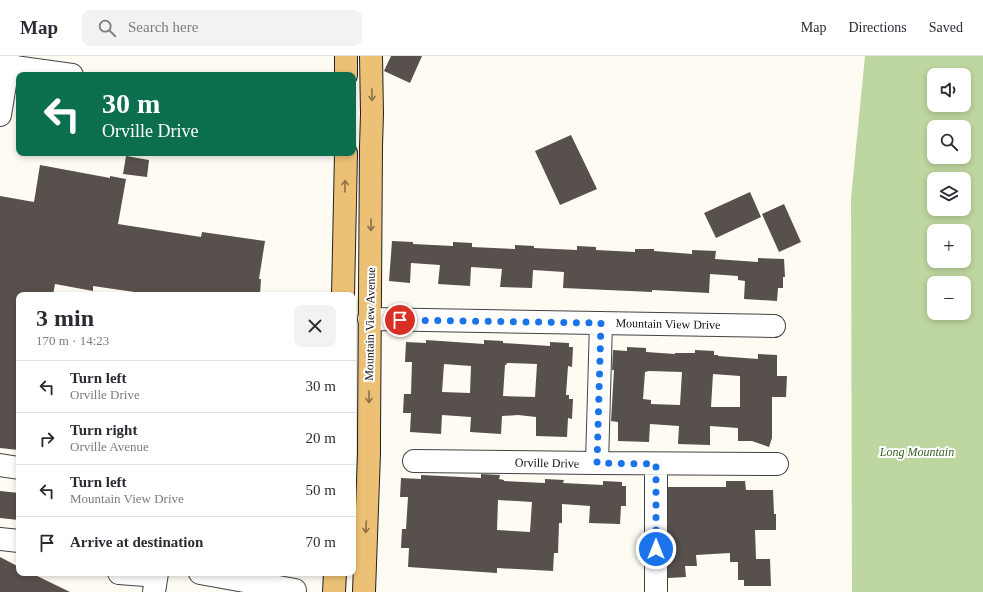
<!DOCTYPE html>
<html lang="en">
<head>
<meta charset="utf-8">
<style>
  :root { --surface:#fff; --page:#f2f2f3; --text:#2b2b33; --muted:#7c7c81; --line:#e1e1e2 }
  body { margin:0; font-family:"Times New Roman",serif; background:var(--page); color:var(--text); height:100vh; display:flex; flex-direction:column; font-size:15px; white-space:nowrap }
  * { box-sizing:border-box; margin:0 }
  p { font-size:13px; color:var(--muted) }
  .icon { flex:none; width:22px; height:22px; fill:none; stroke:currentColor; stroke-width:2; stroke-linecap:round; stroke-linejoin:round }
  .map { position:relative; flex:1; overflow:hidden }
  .details { position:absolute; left:16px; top:236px; width:340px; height:284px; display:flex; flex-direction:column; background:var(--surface); border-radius:8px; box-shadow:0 2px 6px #0003 }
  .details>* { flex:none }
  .top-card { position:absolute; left:16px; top:16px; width:340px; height:84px; border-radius:8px; box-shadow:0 2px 6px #0003; background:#0b6e4f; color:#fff; overflow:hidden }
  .fabs { position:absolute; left:927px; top:12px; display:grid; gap:8px }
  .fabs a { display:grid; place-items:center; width:44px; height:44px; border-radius:8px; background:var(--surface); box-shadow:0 2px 6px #0003; font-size:20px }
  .pin { position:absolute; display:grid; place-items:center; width:34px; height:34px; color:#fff; margin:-17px; border:2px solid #fff; border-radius:50%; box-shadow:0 1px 4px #0007 }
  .me { position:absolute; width:44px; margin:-22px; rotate:0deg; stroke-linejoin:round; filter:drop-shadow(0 0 3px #0008) }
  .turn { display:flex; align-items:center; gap:14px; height:84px; padding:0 20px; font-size:18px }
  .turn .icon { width:52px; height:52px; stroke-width:2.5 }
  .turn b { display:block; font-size:28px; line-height:34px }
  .round { display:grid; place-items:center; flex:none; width:42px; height:42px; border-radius:8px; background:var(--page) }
  .head { display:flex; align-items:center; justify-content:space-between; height:68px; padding:0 20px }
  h1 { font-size:24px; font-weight:700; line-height:30px }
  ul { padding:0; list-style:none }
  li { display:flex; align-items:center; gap:12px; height:52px; padding:0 20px; border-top:1px solid var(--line) }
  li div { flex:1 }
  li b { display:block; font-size:15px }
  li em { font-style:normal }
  header { display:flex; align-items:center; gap:24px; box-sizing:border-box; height:56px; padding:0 20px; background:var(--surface); border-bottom:1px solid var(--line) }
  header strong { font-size:19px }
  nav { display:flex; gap:22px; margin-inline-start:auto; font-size:14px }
  .search { width:280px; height:36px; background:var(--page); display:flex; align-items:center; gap:10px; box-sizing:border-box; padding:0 14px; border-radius:8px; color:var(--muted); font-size:15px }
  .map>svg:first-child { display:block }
  .forest { fill:#bed69f; fill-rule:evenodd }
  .building { fill:#57504d; fill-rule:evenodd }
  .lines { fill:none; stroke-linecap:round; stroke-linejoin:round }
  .minor-casing { stroke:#434343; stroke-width:24 }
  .major-casing { stroke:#212121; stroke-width:24 }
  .minor { stroke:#fff; stroke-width:22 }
  .major { stroke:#edc175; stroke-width:22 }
  .oneway { stroke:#8a7148 }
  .route { stroke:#1a73e8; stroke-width:7; stroke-dasharray:0 12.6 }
  .labels { text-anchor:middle; stroke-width:4; stroke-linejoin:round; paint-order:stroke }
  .street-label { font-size:12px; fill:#101010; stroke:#fff }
  .park-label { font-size:12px; font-style:italic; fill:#396225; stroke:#fff }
</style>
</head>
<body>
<header>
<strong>Map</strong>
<div class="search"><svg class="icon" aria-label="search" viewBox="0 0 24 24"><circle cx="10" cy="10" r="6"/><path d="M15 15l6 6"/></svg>Search here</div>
<nav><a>Map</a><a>Directions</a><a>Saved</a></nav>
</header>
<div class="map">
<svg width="983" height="536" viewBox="0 0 983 536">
  <rect width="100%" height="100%" fill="#fefbf3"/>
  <path class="forest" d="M865,0H983V536H852L851,142ZM934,19H964V49H934ZM934,71H964V101H934ZM934,123H964V153H934ZM934,175H964V205H934ZM934,227H964V257H934Z"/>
  <path class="building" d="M391,0H422L410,27L384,15Z
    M571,79L597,133L560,149L535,95Z
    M126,100L149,104L147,121L123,118Z
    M40,109L110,122V120L126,123L118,168L201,181L202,176L265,185L259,223H261L260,239H155L93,230V235L55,228L53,239H19V394L0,392V140L34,146Z
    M750,136L761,161L716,182L704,157Z
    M784,148L801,186L779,196L762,158Z
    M392,185L413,186V188L453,190V186L472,187V191L515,193V189L534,190V192L577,194V190L596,191V194L635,196V193H654V195L692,198V194L716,195L715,203L758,206V202L784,203L785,221H783V232H778L777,245L744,243L745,225L738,224V220L710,218L709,237L652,234V236L563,232L564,216L533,214L532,232L500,231L502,213L471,211L470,230L438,228L440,209L411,207L410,227L389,225Z
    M426,284L484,288V284L503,285V287L550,290V286L569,287V291H573L572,311L568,310L566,339H569V343H573L572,363L568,362L567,381L536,380V361L518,359L502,360L501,378L470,376L471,361L442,359L441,378L410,376L411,357H403L404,338H411L412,306H405L406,286L426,287ZM507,307L537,308L535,341L503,340L505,309H506ZM444,308L471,310L470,337L442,336Z
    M627,291L646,292V296L675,298V297H695V294L714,295V299H718V300L758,303V298L777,299V320H787L786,341H772V382L769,391L752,385H738V372L710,370V389L678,388L679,370L650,368L649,386L618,385V366L611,365L614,314H612L613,294L627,295ZM649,315L682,316L680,349L651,348V344L643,343L645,316ZM713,318L740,320V351H711Z
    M481,418L500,419L499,423L504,424V425L545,427V423L564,424L563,427L603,429V425L622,426V430H626V450H621L620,468L589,467L590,450L562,448V467H559L558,497H554L553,515L497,512V517L408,511L409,492H401L402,473H406L408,441H400L401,422L421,423V419L481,422ZM498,444L532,446L530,476L497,474Z
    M726,425H745L746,434H773L774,458H776V474H755L756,503H770L771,530H744V524H738V506H730V497L696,499L697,510H685L686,521L668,522V431H726Z
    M0,435L19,437V464L0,462Z
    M0,501L19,511V517H31L70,536H0Z"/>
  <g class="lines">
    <g class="minor-casing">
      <path id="minor" d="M8,10L72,19
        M0,59L8,10V0
        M369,263L774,270
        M414,405L597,407L777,408
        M597,407L601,267
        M656,408V536
        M0,409L19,412
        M0,483L19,485
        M119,517L145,519L148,517
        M200,517L295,534
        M154,536L157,517"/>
    </g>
    <g class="major-casing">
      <path id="major" d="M346,0V19
        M343,239L346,97
        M334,536L335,517
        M364,536L369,397V378L371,90L372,58L371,0"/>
    </g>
    <use href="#minor" class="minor"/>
    <use href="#major" class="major"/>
  </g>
  <defs><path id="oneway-shaft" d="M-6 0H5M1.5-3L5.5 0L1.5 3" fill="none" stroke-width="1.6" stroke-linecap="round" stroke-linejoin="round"/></defs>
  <g class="oneway">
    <use href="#oneway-shaft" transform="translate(372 39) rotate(88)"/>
    <use href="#oneway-shaft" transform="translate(345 130) rotate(-89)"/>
    <use href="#oneway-shaft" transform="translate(371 169) rotate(91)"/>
    <use href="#oneway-shaft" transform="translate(369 341) rotate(90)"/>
    <use href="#oneway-shaft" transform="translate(366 471) rotate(93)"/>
  </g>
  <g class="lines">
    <path class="route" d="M400,264L601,267L597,407L656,408V493"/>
  </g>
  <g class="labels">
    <g class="street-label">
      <text transform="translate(370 268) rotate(-89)" y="4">Mountain View Avenue</text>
      <text transform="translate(668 268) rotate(1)" y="4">Mountain View Drive</text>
      <text transform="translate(547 407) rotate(1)" y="4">Orville Drive</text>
    </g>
    <g class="park-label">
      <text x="917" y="400">Long Mountain</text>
    </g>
  </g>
</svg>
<div class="fabs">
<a><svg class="icon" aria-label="sound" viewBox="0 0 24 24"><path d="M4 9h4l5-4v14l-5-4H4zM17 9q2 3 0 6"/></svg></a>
<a><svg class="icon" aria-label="search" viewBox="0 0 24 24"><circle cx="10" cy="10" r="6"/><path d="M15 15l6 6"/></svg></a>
<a><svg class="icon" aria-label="layers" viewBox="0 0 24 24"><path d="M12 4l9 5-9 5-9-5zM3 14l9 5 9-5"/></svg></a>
<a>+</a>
<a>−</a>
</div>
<div class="pin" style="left:400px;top:264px;background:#d93025"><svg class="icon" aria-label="arrive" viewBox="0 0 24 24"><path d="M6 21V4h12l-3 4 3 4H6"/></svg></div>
<svg class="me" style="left:656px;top:493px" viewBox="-20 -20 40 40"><circle r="17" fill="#1a73e8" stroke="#fff" stroke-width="3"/><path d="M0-11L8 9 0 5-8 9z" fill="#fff"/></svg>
<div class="top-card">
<div class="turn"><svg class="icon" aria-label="left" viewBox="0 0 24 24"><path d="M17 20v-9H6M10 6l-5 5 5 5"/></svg><div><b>30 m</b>Orville Drive</div></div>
</div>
<section class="details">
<div class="head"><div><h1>3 min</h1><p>170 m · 14:23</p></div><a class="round"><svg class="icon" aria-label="close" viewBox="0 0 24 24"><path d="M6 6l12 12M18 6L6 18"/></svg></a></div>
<ul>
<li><svg class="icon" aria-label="left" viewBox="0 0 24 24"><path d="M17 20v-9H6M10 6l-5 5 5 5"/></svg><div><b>Turn left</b><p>Orville Drive</p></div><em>30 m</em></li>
<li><svg class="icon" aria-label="right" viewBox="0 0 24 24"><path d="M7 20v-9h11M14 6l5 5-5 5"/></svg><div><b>Turn right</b><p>Orville Avenue</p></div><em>20 m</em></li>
<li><svg class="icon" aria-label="left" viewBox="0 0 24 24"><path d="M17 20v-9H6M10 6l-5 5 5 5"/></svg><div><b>Turn left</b><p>Mountain View Drive</p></div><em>50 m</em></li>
<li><svg class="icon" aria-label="arrive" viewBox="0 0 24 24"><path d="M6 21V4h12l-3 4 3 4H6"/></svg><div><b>Arrive at destination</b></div><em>70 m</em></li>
</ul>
</section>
</div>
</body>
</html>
